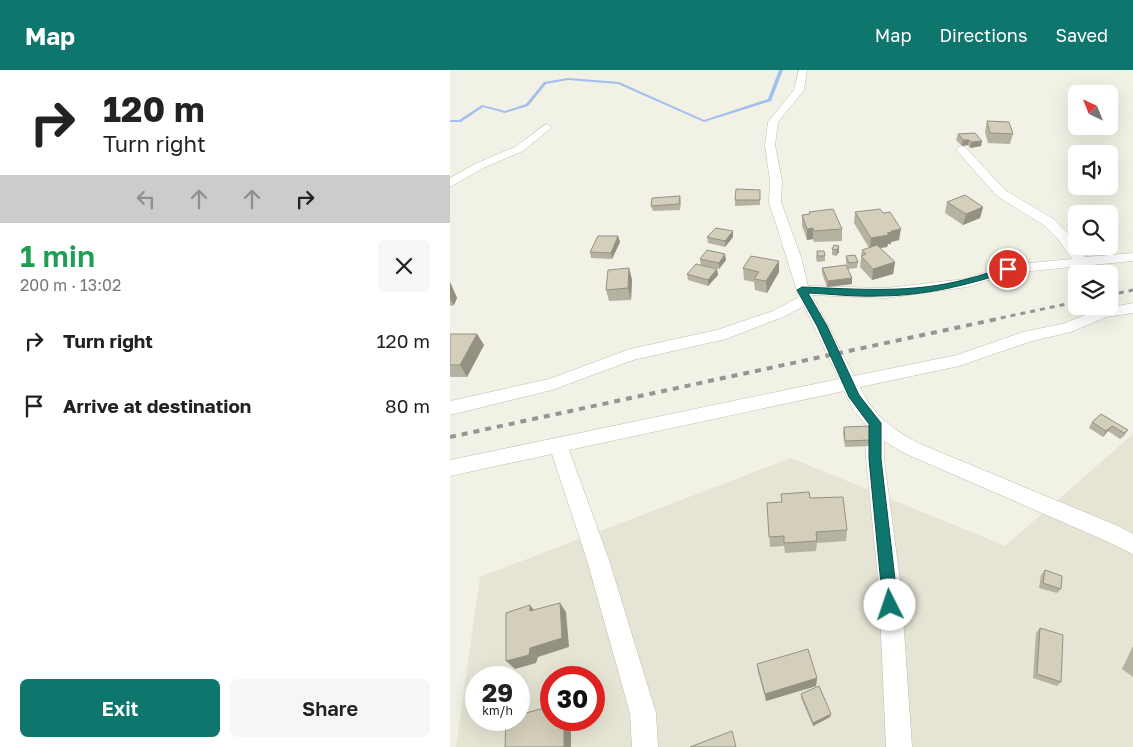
<!DOCTYPE html>
<html lang="en">
<head>
<meta charset="utf-8">
<style>
  :root { --surface:#fff; --page:#f6f6f6; --text:#222; --muted:#767676; --accent:#0f766e }
  body { margin:0; font-family:"Golos Text",sans-serif; background:var(--page); color:var(--text); height:100vh; display:flex; flex-direction:column; font-size:19px; white-space:nowrap }
  * { box-sizing:border-box; margin:0 }
  p { font-size:16px; color:var(--muted) }
  .icon { flex:none; width:28px; height:28px; fill:none; stroke:currentColor; stroke-width:2; stroke-linecap:round; stroke-linejoin:round }
  .map { position:relative; flex:1; overflow:hidden }
  .sheet { display:flex; flex-direction:column; background:var(--surface); width:450px }
  .sheet>* { flex:none }
  .guide { background:#fff; color:var(--text); overflow:hidden }
  .needle { width:32px; rotate:317deg }
  .controls { position:absolute; left:618px; top:15px; display:grid; gap:10px }
  .controls a { display:grid; place-items:center; width:50px; height:50px; border-radius:8px; background:var(--surface); box-shadow:0 5px 20px #0002; font-size:25px }
  .speed { position:absolute; left:15px; top:596px; display:flex; gap:10px; font-size:25px; font-weight:700; text-align:center }
  .speed>* { display:grid; place-content:center; width:65px; height:65px; border-radius:50%; background:var(--surface); box-shadow:0 5px 20px #0002; line-height:1 }
  .speed small { font-size:12px; font-weight:400 }
  .speed .limit { border:8px solid #d22; background:#fff; color:#111 }
  .pin { position:absolute; display:grid; place-items:center; width:42px; height:42px; color:#fff; margin:-21px; border:2px solid #fff; border-radius:50%; box-shadow:0 1px 5px #0007 }
  .me { position:absolute; width:55px; margin:-28px; rotate:356deg; stroke-linejoin:round; filter:drop-shadow(0 0 4px #0008) }
  .turn { display:flex; align-items:center; gap:18px; height:105px; padding:0 20px; font-size:22px }
  .turn .icon { width:65px; height:65px; stroke-width:2.5 }
  .turn b { display:block; font-size:35px; line-height:42px }
  .lanes { display:flex; align-items:center; height:48px; padding:0 20px; background:#0003; justify-content:center; gap:25px; direction:ltr }
  .lanes .off { opacity:.35 }
  .round { display:grid; place-items:center; flex:none; width:52px; height:52px; border-radius:8px; background:var(--page) }
  .summary { display:flex; align-items:center; justify-content:space-between; height:85px; padding:0 20px }
  h1 { font-size:30px; font-weight:600; line-height:38px; color:#1e9e55 }
  .cta { display:flex; gap:10px; margin-top:auto; padding:10px 20px }
  .cta a { flex:1; height:58px; border-radius:8px; background:var(--accent); color:#fff; font-size:20px; font-weight:600; line-height:58px; text-align:center }
  .cta a+a { background:var(--page); color:var(--text) }
  ul { padding:0; list-style:none }
  li { display:flex; align-items:center; gap:15px; height:65px; padding:0 20px }
  li div { flex:1 }
  li b { display:block; font-size:19px }
  li em { font-style:normal }
  header { display:flex; align-items:center; gap:30px; box-sizing:border-box; height:70px; padding:0 25px; background:var(--accent); color:#fff }
  header strong { font-size:24px }
  nav { display:flex; gap:28px; margin-inline-start:auto; font-size:18px }
  main { display:flex; flex:1; min-height:0 }
  .map>svg:first-child { display:block }
  .residential { fill:#e6e4d4; fill-rule:evenodd }
  .lines { fill:none; stroke-linecap:round; stroke-linejoin:round }
  .stream { fill:#a3bfed; fill-rule:evenodd }
  .minor-casing { stroke:#c0bdab; stroke-width:1 }
  .minor { fill:#fff; fill-rule:evenodd }
  .rail-far1 { stroke:#959595; stroke-width:3; stroke-dasharray:5 5; stroke-linecap:butt }
  .rail { stroke:#959595; stroke-width:4; stroke-dasharray:6 6; stroke-linecap:butt }
  .wall { fill:#b5b2a1 }
  .shaded-wall { fill:#949183 }
  .building { fill:#d3cfbb; stroke:#949183 }
  .route { fill:#0f766e; stroke:#0a4d48 }
</style>
</head>
<body>
<header>
<strong>Map</strong>
<nav><a>Map</a><a>Directions</a><a>Saved</a></nav>
</header>
<main>
<section class="sheet">
<div class="guide">
<div class="turn"><svg class="icon" aria-label="right" viewBox="0 0 24 24"><path d="M7 20v-9h11M14 6l5 5-5 5"/></svg><div><b>120 m</b>Turn right</div></div>
<div class="lanes"><svg class="icon off" aria-label="left" viewBox="0 0 24 24"><path d="M17 20v-9H6M10 6l-5 5 5 5"/></svg><svg class="icon off" aria-label="ahead" viewBox="0 0 24 24"><path d="M12 20V5M6 11l6-6 6 6"/></svg><svg class="icon off" aria-label="ahead" viewBox="0 0 24 24"><path d="M12 20V5M6 11l6-6 6 6"/></svg><svg class="icon" aria-label="right" viewBox="0 0 24 24"><path d="M7 20v-9h11M14 6l5 5-5 5"/></svg></div>
</div>
<div class="summary"><div><h1>1 min</h1><p>200 m · 13:02</p></div><a class="round"><svg class="icon" aria-label="close" viewBox="0 0 24 24"><path d="M6 6l12 12M18 6L6 18"/></svg></a></div>
<ul>
<li><svg class="icon" aria-label="right" viewBox="0 0 24 24"><path d="M7 20v-9h11M14 6l5 5-5 5"/></svg><div><b>Turn right</b></div><em>120 m</em></li>
<li><svg class="icon" aria-label="arrive" viewBox="0 0 24 24"><path d="M6 21V4h12l-3 4 3 4H6"/></svg><div><b>Arrive at destination</b></div><em>80 m</em></li>
</ul>
<div class="cta"><a>Exit</a><a>Share</a></div>
</section>
<div class="map">
<svg width="683" height="677" viewBox="0 0 683 677">
  <rect width="100%" height="100%" fill="#f2f1e5"/>
  <path class="residential" d="M683,364V677H6L30,507L341,388L555,476ZM26,608H69V650H26ZM101,608H144V650H101Z"/>
  <g class="lines">
    <path class="stream" d="M329,0H333L321,31L254,52L168,14L118,10L96,14L78,36L55,43L33,37L11,52H0V50H9L32,35L55,41L76,34L94,12L118,8L169,12L254,50L318,29Z"/>
    <g class="minor-casing">
      <path id="minor" d="M349,0H357L354,20L328,52L325,75L332,111L331,132L351,187L358,216L436,218L515,209L558,195L622,189L607,168L595,156L547,126L507,81L506,79L511,76L515,77L555,120L605,150L617,162L635,187L683,183V191L560,203L517,217L436,228L362,225L404,306L507,285L573,262L612,254L648,240L683,233V243L656,247L621,262L582,271L509,296L410,317C422,344 442,359 468,373L668,456L683,464V484L654,470L454,383L434,371V389L451,518L462,677H436L429,518L416,389V355L404,341L394,321L119,380L159,490L193,601L206,643L208,677H182L180,643L137,490L102,384L0,406V390L389,309L354,236L333,247L276,269L183,290L102,320L0,345V331L99,309L180,279L267,260L323,241L349,227L319,132L320,111L315,75L318,52L344,20Z
        M96,54L101,57L100,59L73,81L35,97L0,117V108L27,93L65,77Z"/>
    </g>
    <use href="#minor" class="minor"/>
    <path class="rail-far1" d="M659,225L683,220
      M541,250L626,232"/>
    <path class="rail" d="M0,367L547,249"/>
  </g>
  <path class="wall" d="M537,51L563,64L560,74L538,73L535,62Z
    M508,64L531,76L520,78L518,75L512,76L506,70Z
    M310,120V135L285,136V130Z
    M230,126L231,132L230,140L203,141L201,136Z
    M497,132L533,137L530,148L513,155L495,143Z
    M359,142L392,159V171L364,172L363,169L357,170L352,156V145L359,144Z
    M405,142L449,170L441,172V174H438L437,177L430,178L445,192L443,204L422,210L410,197L412,180L419,178L404,153Z
    M283,161V167L275,177L258,173L257,167Z
    M168,166L170,172L162,189L141,188L140,182Z
    M384,175L389,182L386,186L382,185V179Z
    M367,181L375,186V191L367,192L366,187Z
    M396,186L408,192L407,198L398,199L396,192Z
    M250,189L276,190L269,199L251,195Z
    M329,191V202L317,223L305,220L304,212L294,210L293,198Z
    M179,198L182,210L181,230L159,231L156,220Z
    M372,198L402,208V214L377,217L372,203Z
    M267,199L268,205L258,216L238,210L237,204Z
    M0,212L7,228L4,235L0,236Z
    M0,264H27L34,275L17,307H0Z
    M651,344L678,360L674,366L670,369L658,361L653,367L639,358L642,352Z
    M394,357L421,370L420,376L395,377L393,363Z
    M331,424L360,428L397,460L396,471L367,473L366,481L335,483L334,476L320,477L317,433L332,432Z
    M595,500L611,519L607,523L589,518L591,505Z
    M590,558L611,612L607,616L583,608L586,563Z
    M683,576V607L672,599Z
    M307,594L367,608L366,616L316,631L308,602Z
    M351,624L380,647L363,656L351,628Z"/>
  <path class="shaded-wall" d="M513,70H519L518,75L512,76Z
    M532,71L531,76L520,78L521,72Z
    M533,137L530,148L513,155L516,144Z
    M363,158V169L357,170V159Z
    M451,159L449,170L441,172V174H438L437,177L420,179L421,168L437,163L441,161Z
    M283,161V167L275,177V171Z
    M168,166L170,172L162,189L161,183Z
    M389,176V182L386,186L387,180Z
    M275,184L276,190L269,199V193Z
    M329,191V202L317,223L316,211Z
    M445,192L443,204L422,210L423,199Z
    M179,198L182,210L181,230L178,218Z
    M267,199L268,205L258,216V210Z
    M402,208V214L377,217L378,211Z
    M0,212L7,228L4,235L0,229Z
    M27,264L34,275L17,307L10,295Z
    M662,356L658,361L653,367L656,361Z
    M110,533L116,542L119,577L88,587L86,593L65,599L56,591L80,578Z
    M80,535L87,544L80,541Z
    M367,608L366,616L316,631L315,624Z
    M381,644L380,647L363,656V653Z
    M114,650H121V677H114Z"/>
  <path class="building" d="M537,51L559,52L563,64L540,63Z
    M525,63L532,71L521,72L519,70H513L508,64Z
    M286,119L310,120V130H285Z
    M515,125L533,137L516,144L497,132Z
    M230,126L229,134L201,136L202,128Z
    M383,139L392,159L364,161L363,158L357,159L352,145L360,144L359,142Z
    M430,139L433,143L440,142L451,159L441,161L442,162L437,163L439,165L421,168L405,142Z
    M266,158L283,161L275,171L257,167Z
    M148,166H168L161,183L140,182Z
    M384,175L389,176L387,180L382,179Z
    M427,175L445,192L423,199L411,186L416,184L412,180Z
    M257,180L275,184L269,193L250,189Z
    M367,181H374L375,186H368Z
    M405,185L408,192L399,193L396,186Z
    M301,186L329,191L316,211L304,209L309,202L293,198Z
    M246,194L267,199L258,210L237,204Z
    M396,195L402,208L378,211L372,198Z
    M179,198L178,218L156,220L158,200Z
    M0,264H27L10,295H0Z
    M651,344L678,360L674,363L662,356L656,361L642,352Z
    M419,356L421,370L395,371L394,357Z
    M359,422L360,428L393,427L397,460L366,462L367,471L334,473V466L319,467L317,433L332,432L331,424Z
    M595,500L612,506L611,519L593,513Z
    M110,533L112,568L80,578L79,585L56,591V543L80,535V541Z
    M590,558L613,565L611,612L587,604Z
    M358,579L367,608L315,624L307,594Z
    M369,616L381,644L363,653L351,624Z
    M101,636V650H114V677H55L56,650H69V645Z
    M282,661L286,677H240Z"/>
  <path class="route" d="M558,197H561V201C518,215 474,226 428,226C405,227 381,224 358,223L377,256L409,325L431,353V389L448,535L446,540L440,542L435,540L433,535L419,389V354L399,327L367,256L347,220L352,217C407,219 463,224 517,209C531,206 544,200 558,197Z"/>
</svg>
<div class="controls">
<a><svg class="needle" viewBox="-14 -14 28 28"><path d="M0-13l5 13h-10z" fill="#e53935"/><path d="M0 13l5-13h-10z" fill="#767676"/></svg></a>
<a><svg class="icon" aria-label="sound" viewBox="0 0 24 24"><path d="M4 9h4l5-4v14l-5-4H4zM17 9q2 3 0 6"/></svg></a>
<a><svg class="icon" aria-label="search" viewBox="0 0 24 24"><circle cx="10" cy="10" r="6"/><path d="M15 15l6 6"/></svg></a>
<a><svg class="icon" aria-label="layers" viewBox="0 0 24 24"><path d="M12 4l9 5-9 5-9-5zM3 14l9 5 9-5"/></svg></a>
</div>
<div class="speed"><div>29<small>km/h</small></div><div class="limit">30</div></div>
<div class="pin" style="left:558px;top:199px;background:#d93025"><svg class="icon" aria-label="arrive" viewBox="0 0 24 24"><path d="M6 21V4h12l-3 4 3 4H6"/></svg></div>
<svg class="me" style="left:440px;top:535px" viewBox="-20 -20 40 40"><circle r="19" fill="#fff"/><path d="M0-13L10 11 0 6-10 11z" fill="#0f766e"/></svg>
</div>
</main>
</body>
</html>
